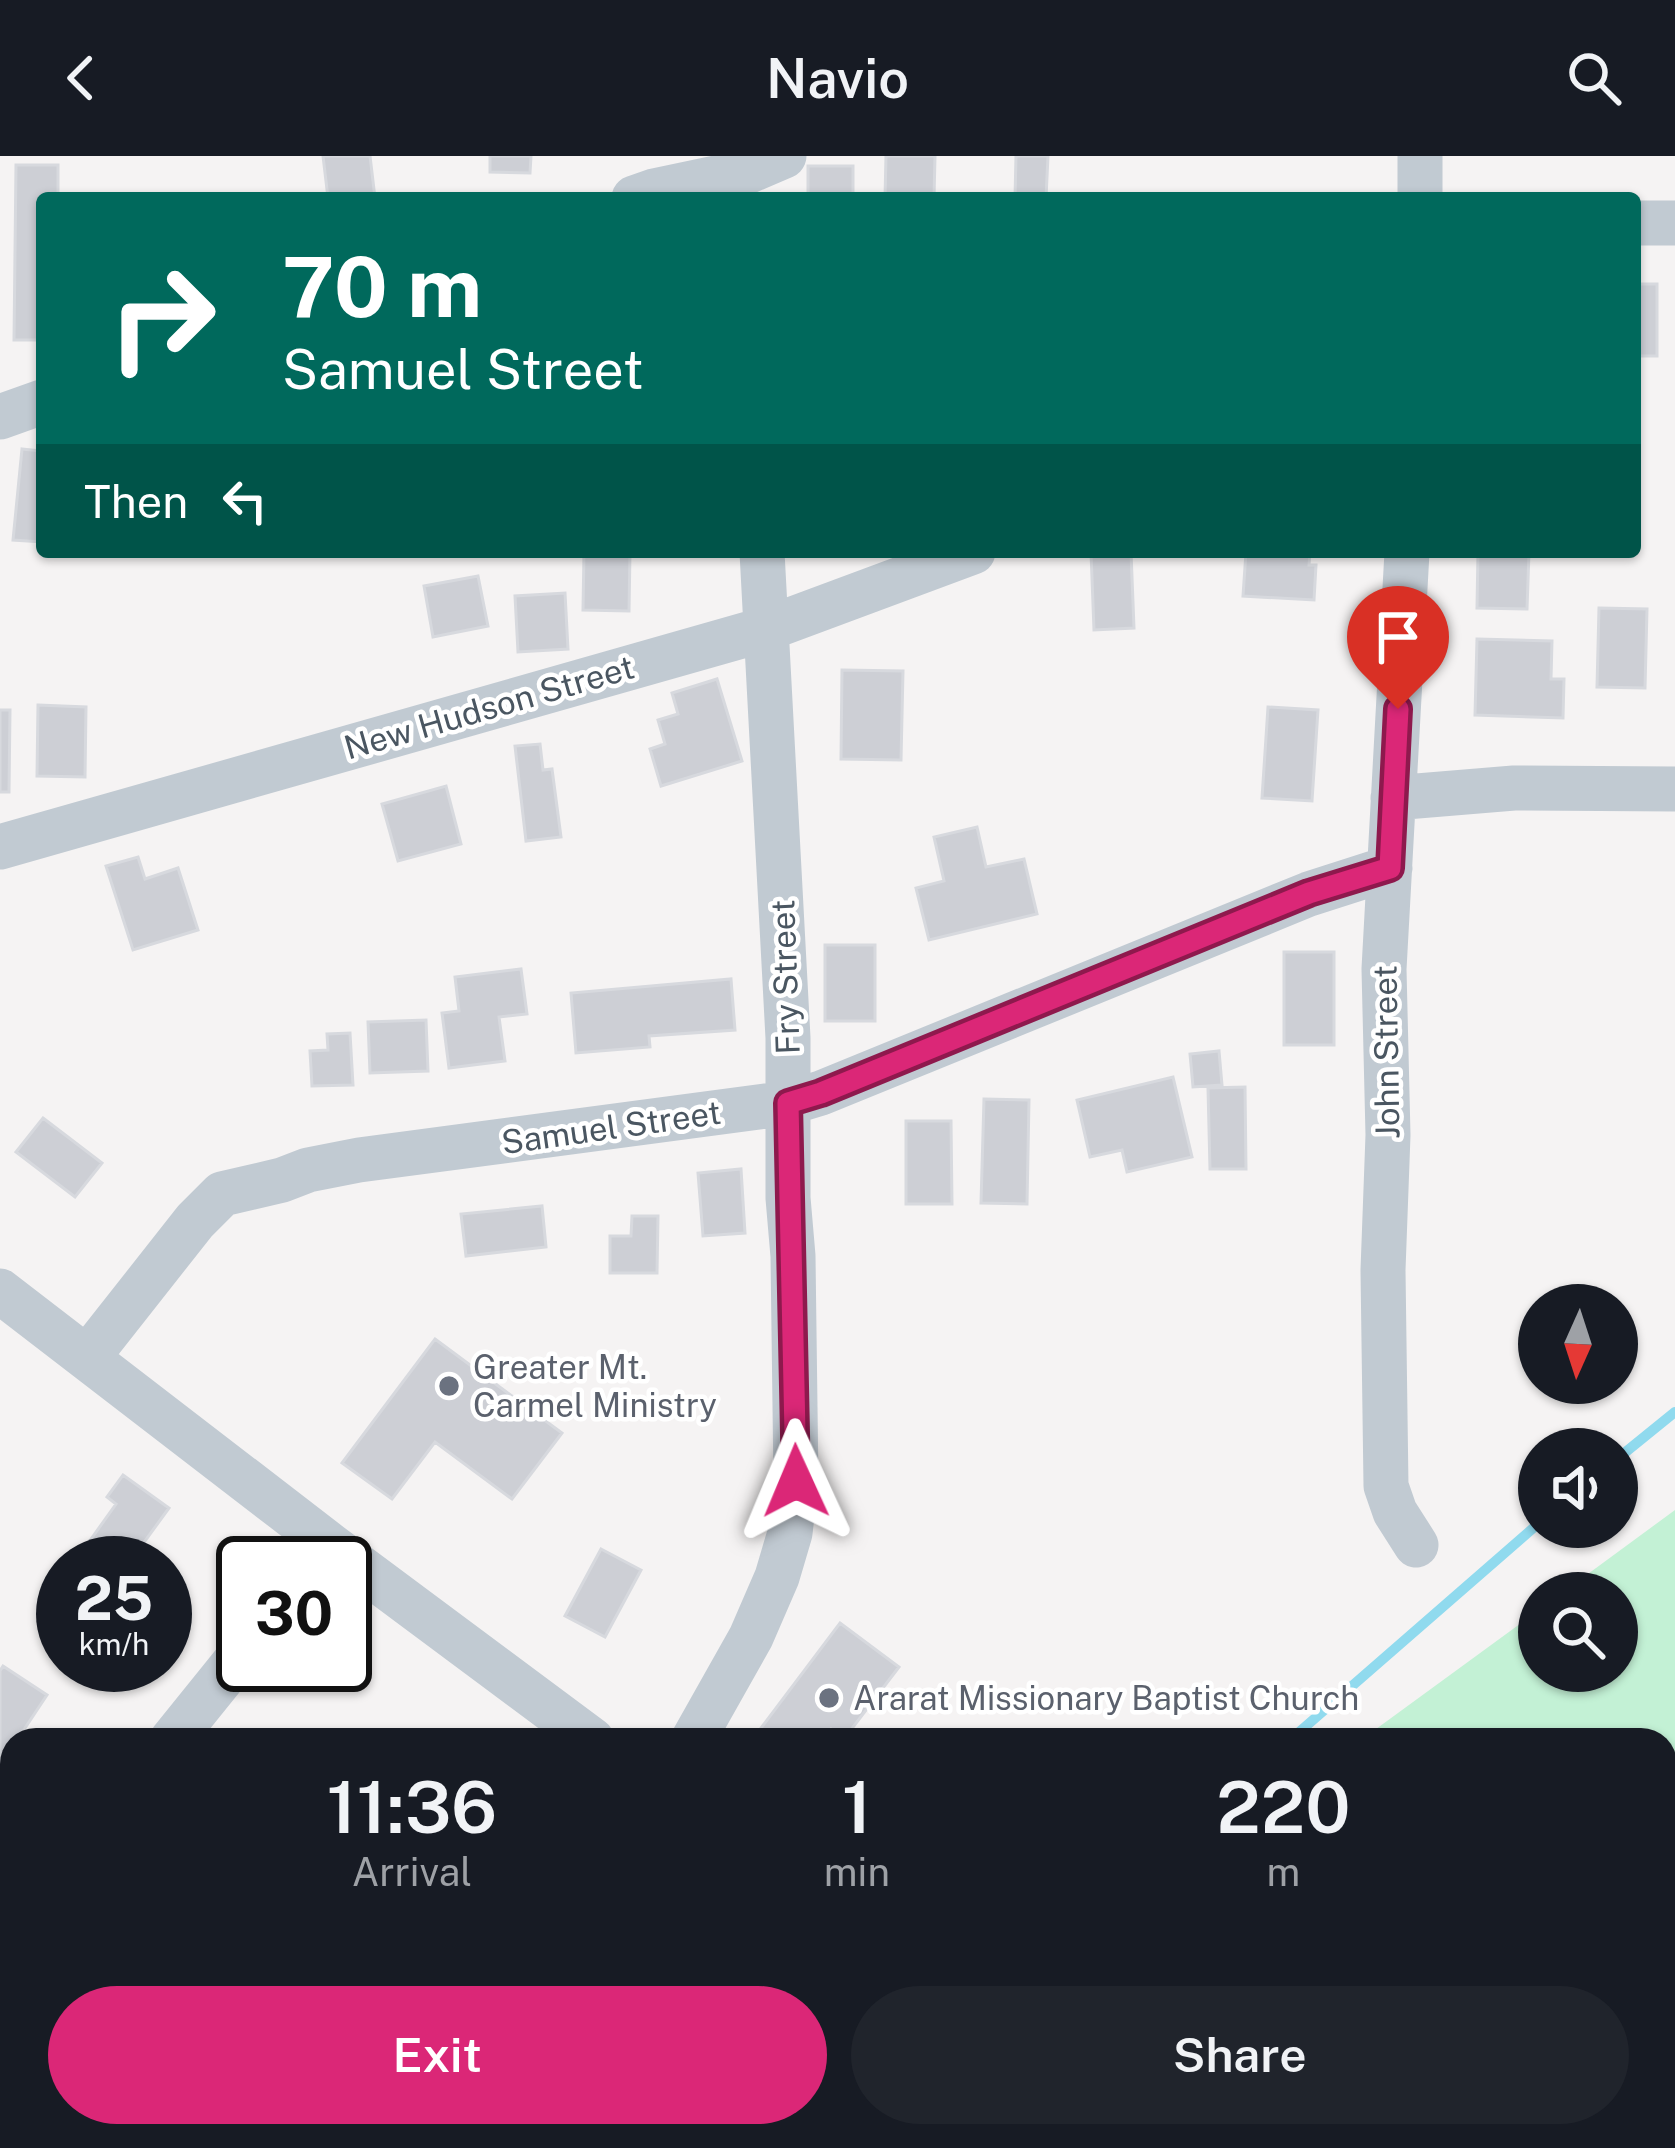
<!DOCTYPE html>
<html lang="en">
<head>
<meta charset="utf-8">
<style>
  :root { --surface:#171b24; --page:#20242c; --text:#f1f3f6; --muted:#9ea1a6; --accent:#db2777 }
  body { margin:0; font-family:"Public Sans",sans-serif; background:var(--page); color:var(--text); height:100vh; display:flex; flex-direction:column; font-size:45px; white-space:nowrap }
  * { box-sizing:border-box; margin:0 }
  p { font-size:39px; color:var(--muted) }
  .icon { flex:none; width:66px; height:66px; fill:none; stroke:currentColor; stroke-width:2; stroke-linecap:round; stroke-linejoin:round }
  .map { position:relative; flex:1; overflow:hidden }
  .sheet { position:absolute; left:0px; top:1572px; width:1677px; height:420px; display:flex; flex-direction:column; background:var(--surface); border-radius:36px 36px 0 0; box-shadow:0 3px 9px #0004 }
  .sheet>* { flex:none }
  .guide { position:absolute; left:36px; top:36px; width:1605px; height:366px; border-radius:12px; box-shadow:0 3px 9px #0004; background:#00695c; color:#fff; overflow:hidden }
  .needle { width:78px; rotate:183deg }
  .tools { position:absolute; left:1518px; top:1128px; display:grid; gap:24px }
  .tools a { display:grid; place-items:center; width:120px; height:120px; border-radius:50%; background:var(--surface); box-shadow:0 3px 9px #0004; font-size:60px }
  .speed { position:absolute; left:36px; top:1380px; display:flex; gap:24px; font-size:60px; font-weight:700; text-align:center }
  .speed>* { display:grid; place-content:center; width:156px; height:156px; border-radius:50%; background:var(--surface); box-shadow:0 3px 9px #0004; line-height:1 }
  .speed small { font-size:30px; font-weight:400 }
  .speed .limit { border:6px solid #111; border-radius:18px; background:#fff; color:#111 }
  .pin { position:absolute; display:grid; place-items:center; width:102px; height:102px; color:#fff; margin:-123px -51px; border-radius:50% 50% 50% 0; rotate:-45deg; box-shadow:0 0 12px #0007 }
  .pin .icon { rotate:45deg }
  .me { position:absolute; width:132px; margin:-66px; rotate:359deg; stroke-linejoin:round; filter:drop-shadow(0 0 9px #0008) }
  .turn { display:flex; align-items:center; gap:42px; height:252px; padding:0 48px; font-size:54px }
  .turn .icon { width:156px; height:156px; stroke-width:2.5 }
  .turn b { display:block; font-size:84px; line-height:102px }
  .then { display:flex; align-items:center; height:114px; padding:0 48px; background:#0003; gap:24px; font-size:45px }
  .eta { display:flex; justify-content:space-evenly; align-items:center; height:204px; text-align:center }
  .eta b { font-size:72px; font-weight:600; line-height:84px }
  .cta { display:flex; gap:24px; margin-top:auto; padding:24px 48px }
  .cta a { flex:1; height:138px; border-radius:72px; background:var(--accent); color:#fff; font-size:48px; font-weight:600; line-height:138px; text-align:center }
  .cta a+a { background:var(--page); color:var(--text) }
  header { display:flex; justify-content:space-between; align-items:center; height:156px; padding:0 48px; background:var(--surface); font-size:54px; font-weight:600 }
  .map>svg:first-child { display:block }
  .green { fill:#c3f1d5 }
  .water { fill:#90daee }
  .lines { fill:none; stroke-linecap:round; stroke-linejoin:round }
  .stream { stroke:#90daee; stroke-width:10 }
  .building { fill:#cdcfd5; stroke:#d7d9de; stroke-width:3 }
  .minor { stroke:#c1cad2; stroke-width:45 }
  .route-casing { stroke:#8e194d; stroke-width:30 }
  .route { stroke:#db2777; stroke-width:21 }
  .worship-dot { fill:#6b7280; stroke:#fff; stroke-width:4.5 }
  .labels { text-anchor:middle; stroke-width:9; stroke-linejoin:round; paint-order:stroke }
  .street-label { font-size:33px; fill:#4a5661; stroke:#fff }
  .worship-label { font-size:33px; fill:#5b616d; stroke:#fff; text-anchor:start }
</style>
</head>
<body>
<header><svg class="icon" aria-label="back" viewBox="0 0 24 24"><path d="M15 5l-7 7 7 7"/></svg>Navio<svg class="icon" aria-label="search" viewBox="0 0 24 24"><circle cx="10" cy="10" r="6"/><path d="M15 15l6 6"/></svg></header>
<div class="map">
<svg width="1675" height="1992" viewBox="0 0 1675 1992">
  <rect width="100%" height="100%" fill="#f5f3f3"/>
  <path class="green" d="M1675,1354V1854L1665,1858V1584H1361L1539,1454V1515H1617V1437H1562Z
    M892,1980H1065L1080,1992H881Z
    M1152,1980H1286L1300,1992H1167Z
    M1543,1980H1613L1617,1992H1548Z"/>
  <path class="water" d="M1286,1980H1543L1548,1992H1300Z"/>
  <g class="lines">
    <path class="stream" d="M1617,1303L1675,1256
      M1290,1584L1539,1367
      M844,1992L854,1980"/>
  </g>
  <path class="building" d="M323,0H370L375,42H328Z
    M490,0H531L530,17L490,16Z
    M886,0H935L934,42H885Z
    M1016,0H1048L1046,42H1015Z
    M16,9H58V42H42V184H14Z
    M808,10H853V42H808Z
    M1635,128H1657V200H1635Z
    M22,293L42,295V386L13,384Z
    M584,396H630L629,455L583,454Z
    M1091,396H1131L1134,472L1094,474Z
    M1246,396H1310L1309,409H1316L1314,444L1243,440Z
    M1478,396H1529L1527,453L1477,452Z
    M478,420L488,470L433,481L424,430Z
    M565,437L568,493L518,496L515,440Z
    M1599,452L1647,453L1645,532L1597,531Z
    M1477,483L1552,485L1551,523H1564L1563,562L1475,559Z
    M842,514L903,515L901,604L841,603Z
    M717,523L742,605L661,630L650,593L665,588L658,564L678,558L672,537Z
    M38,549L86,551L85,621L37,620Z
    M1268,551L1318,554L1312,645L1262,642Z
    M0,554H10L9,636H0Z
    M540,588L543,614L552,613L561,681L526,685L515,590Z
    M446,630L461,688L398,705L382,648Z
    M977,671L986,711L1024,703L1037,758L929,784L916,732L944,725L934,681Z
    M138,701L145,723L178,712L198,774L133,794L106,710Z
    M825,789H875V865H825Z
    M1284,796H1334V889H1284Z
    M521,813L527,858L499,861L505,905L449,912L442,857L459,855L455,821Z
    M731,823L735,874L649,880L650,891L576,897L571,837Z
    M426,864L428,915L370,917L368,866Z
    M350,877L353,929L312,930L310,895L328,894L327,878Z
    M1219,895L1222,929L1193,931L1190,898Z
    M1173,921L1192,1001L1127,1016L1122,994L1090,1001L1077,944Z
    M1245,931L1246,1013H1210L1208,932Z
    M984,943L1029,944L1027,1048L981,1047Z
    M43,962L102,1007L75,1041L16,996Z
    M906,965H951L952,1048H906Z
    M741,1013L745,1077L703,1080L698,1017Z
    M542,1050L546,1091L466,1100L461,1058Z
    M632,1060H658L657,1117H610V1080H631Z
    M435,1183L562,1277L512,1343L435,1286L392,1343L342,1307Z
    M123,1319L169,1352L129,1407H74L116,1348L107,1341Z
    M601,1393L641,1414L605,1481L565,1460Z
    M840,1467L899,1511L844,1583L831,1573L823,1584H752Z
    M3,1510L47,1539L17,1584H12V1592L0,1609V1515Z
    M1675,1854V1992H1617L1613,1980H1665V1858Z
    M12,1923V1966L0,1961V1950Z
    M677,1980H738L754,1992H668Z"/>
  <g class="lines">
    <path class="minor" d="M1420,0V42
      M634,42L654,35L749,15L784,0
      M1635,67H1675
      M0,261L42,246
      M1407,396L1384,813L1388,979L1383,1114L1386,1330L1395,1356L1416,1389
      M1393,642L1514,632L1675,633
      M0,691L766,473L973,396
      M0,1135L330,1389L592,1584
      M87,1202L195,1065L222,1038L282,1024L308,1014L359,1004L788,947L821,937L1309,738L1390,712
      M172,1584L243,1496
      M693,1584L751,1481L777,1421L790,1377L796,1325L793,1100L788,1042V882L762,396
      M0,1808L12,1792
      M1108,1980L1124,1992
      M532,1992L542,1980"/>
  </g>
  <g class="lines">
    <g class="route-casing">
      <path id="route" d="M796,1325L788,947L821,937L1309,737L1390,712L1398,553"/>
    </g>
    <use href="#route" class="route"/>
  </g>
  <g class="worship-dot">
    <circle cx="449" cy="1230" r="12"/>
    <circle cx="829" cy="1542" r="12"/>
  </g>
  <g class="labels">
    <g class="street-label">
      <text transform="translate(489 551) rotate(-16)" y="12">New Hudson Street</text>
      <text transform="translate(785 821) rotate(-92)" y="12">Fry Street</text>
      <text transform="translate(1386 896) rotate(-91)" y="12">John Street</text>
      <text transform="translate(611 971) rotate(-8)" y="12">Samuel Street</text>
    </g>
    <g class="worship-label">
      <text x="473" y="1223">Greater Mt.<tspan x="473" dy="38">Carmel Ministry</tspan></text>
      <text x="853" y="1554">Ararat Missionary Baptist Church</text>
    </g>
  </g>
</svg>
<div class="tools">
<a><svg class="needle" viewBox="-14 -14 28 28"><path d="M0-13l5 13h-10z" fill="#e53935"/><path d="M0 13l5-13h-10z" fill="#9ea1a6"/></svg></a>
<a><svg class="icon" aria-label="sound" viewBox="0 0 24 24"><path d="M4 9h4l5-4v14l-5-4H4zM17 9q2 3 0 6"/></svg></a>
<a><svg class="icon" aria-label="search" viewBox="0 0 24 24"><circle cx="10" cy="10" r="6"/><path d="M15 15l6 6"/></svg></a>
</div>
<div class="speed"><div>25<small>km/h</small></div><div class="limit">30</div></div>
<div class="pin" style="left:1398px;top:553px;background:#d93025"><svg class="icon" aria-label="arrive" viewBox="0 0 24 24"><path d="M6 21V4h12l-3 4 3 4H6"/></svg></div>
<svg class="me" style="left:796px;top:1325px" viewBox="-20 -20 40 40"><path d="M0-17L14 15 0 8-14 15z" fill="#db2777" stroke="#fff" stroke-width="4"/></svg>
<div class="guide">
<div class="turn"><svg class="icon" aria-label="right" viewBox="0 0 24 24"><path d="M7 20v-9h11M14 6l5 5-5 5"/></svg><div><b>70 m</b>Samuel Street</div></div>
<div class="then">Then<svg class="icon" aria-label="left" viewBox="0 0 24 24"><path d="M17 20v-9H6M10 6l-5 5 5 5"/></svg></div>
</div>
<section class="sheet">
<div class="eta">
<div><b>11:36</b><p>Arrival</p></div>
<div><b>1</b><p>min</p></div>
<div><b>220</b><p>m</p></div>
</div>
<div class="cta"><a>Exit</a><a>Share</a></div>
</section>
</div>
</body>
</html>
